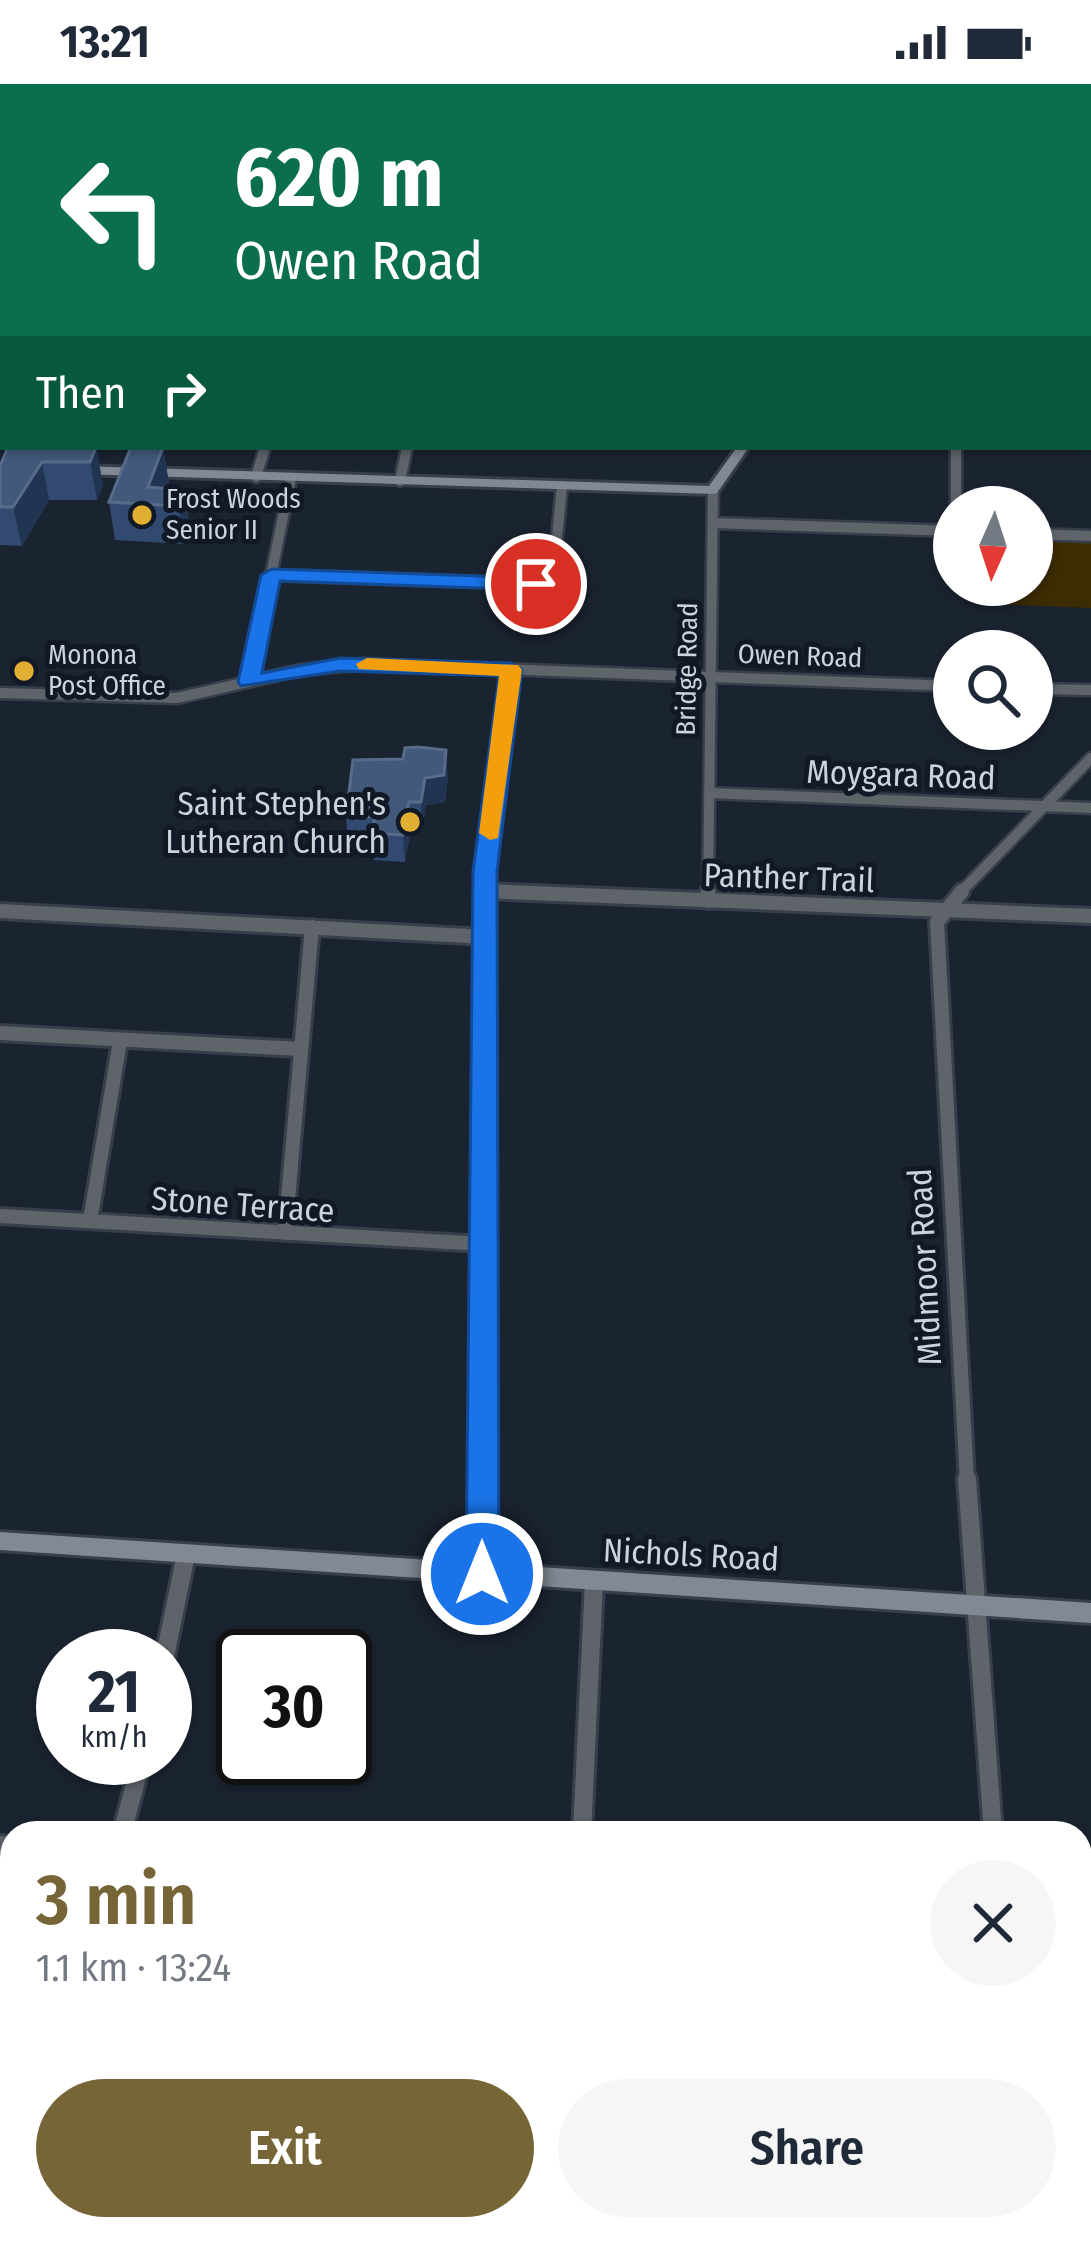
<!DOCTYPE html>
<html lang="en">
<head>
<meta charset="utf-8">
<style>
  :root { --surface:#fff; --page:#f6f6f7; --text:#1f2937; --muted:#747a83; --accent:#766536 }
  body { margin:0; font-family:"Fira Sans Condensed",sans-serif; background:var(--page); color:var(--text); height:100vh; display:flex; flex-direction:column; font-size:45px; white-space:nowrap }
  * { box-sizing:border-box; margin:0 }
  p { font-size:39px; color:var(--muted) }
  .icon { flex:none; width:66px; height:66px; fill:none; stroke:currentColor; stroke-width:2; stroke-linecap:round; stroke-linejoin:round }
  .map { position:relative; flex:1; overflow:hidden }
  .side { position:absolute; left:0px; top:1737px; width:1092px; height:420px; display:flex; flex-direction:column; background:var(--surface); border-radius:36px 36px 0 0; box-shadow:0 3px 9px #0004 }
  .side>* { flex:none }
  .banner { position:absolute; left:0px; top:0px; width:1092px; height:366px; box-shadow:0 3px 9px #0004; background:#0b6e4f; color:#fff; overflow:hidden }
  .needle { width:78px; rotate:183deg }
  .fabs { position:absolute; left:933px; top:402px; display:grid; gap:24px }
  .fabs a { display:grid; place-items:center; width:120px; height:120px; border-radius:50%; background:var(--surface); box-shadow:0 3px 9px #0004; font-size:60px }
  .speed { position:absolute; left:36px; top:1545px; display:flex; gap:24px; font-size:60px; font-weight:700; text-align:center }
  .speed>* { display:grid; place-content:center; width:156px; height:156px; border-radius:50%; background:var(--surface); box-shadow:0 3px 9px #0004; line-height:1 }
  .speed small { font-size:30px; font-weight:400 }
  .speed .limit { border:6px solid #111; border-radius:18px; background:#fff; color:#111 }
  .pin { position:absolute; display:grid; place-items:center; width:102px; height:102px; color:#fff; margin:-51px; border:6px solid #fff; border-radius:50%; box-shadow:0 3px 12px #0007 }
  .me { position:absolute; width:132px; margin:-66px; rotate:0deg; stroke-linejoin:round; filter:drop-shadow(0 0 9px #0008) }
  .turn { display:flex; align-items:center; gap:42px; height:252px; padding:0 36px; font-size:54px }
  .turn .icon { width:156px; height:156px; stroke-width:2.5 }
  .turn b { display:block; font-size:84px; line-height:102px }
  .then { display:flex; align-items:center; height:114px; padding:0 36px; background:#0003; gap:24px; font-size:45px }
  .round { display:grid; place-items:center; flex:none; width:126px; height:126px; border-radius:63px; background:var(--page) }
  .head { display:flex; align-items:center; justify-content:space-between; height:204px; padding:0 36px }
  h1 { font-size:72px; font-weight:600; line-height:90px; color:var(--accent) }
  .button { display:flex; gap:24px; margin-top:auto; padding:24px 36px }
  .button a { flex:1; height:138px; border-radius:72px; background:var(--accent); color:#fff; font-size:48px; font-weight:600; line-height:138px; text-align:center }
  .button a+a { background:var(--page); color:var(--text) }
  .status { display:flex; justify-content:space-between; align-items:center; height:84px; padding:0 60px; background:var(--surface); direction:ltr }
  .status svg { height:33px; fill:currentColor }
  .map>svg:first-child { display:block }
  .green { fill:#3c2c04 }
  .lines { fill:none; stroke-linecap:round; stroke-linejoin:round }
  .street-far3-casing { stroke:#373f4b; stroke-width:10 }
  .street-far2-casing { stroke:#373f4b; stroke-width:15 }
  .street-far1-casing { stroke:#373f4b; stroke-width:20 }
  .street-casing { stroke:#373f4b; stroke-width:24 }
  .secondary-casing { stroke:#373f4b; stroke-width:6 }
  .street-far3 { stroke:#5f646b; stroke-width:8 }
  .street-far2 { stroke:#5f646b; stroke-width:10 }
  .street-far1 { stroke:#5f646b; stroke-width:14 }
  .street { stroke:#5f646b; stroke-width:18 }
  .secondary { fill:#828994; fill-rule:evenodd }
  .wall { fill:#324a6f }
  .shaded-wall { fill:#213451 }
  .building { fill:#42597b; stroke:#586c8a; stroke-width:3 }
  .route { fill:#1a73e8; stroke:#114b97; stroke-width:3 }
  .slow { fill:#f59e0b }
  .poi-dot { fill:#e1af34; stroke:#111926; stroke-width:4.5 }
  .labels { text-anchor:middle; stroke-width:10; stroke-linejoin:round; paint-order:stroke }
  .far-poi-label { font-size:27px; fill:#cdd3db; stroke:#111926; text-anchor:start }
  .far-street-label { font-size:27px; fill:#cdd3db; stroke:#111926 }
  .street-label { font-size:33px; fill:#cdd3db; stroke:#111926 }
  .poi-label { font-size:33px; fill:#cdd3db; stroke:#111926; text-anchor:end }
</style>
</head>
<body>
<div class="status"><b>13:21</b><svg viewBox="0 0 49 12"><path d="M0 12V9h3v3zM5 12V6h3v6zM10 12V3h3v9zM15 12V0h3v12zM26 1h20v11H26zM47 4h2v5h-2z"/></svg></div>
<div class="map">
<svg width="1091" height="2157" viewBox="0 0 1091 2157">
  <rect width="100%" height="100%" fill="#1a2330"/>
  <path class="green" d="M1032,450L1091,452V524L991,520L988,501H1032Z"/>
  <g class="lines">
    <g class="street-far3-casing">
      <path id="street-far3" d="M664,0L671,3
        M623,3L627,0
        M1089,269L1091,294"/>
    </g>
    <g class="street-far2-casing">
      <path id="street-far2" d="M956,363V423
        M256,393L265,363
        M400,397L407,363
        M713,439L954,447
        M1032,450L1091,452
        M271,491L536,500L554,484L562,402
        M249,598L291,394
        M1032,605L1091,606
        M0,609L177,614L300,586L364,580L954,602
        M709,709L1091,724
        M485,807L549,810
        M486,810L511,586
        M708,810L713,406
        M959,810L1091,674"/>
    </g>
    <g class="street-far1-casing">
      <path id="street-far1" d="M485,807L1091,832
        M962,807L937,838L967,1398
        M708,817V807
        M0,827L486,853
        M0,949L299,965
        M0,1132L483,1160
        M90,1137L120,957
        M285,1149L312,843
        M483,1398L486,807"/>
    </g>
    <g class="street-casing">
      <path id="street" d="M967,1395L993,1749
        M482,1490L483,1395
        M165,1572L186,1470
        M122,1749L142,1674
        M582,1749L594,1497
        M0,1761L12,1762
        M1027,2145L1028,2157
        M31,2157L33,2145
        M564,2157L565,2145"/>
    </g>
    <g class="secondary-casing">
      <path id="secondary" d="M25,0H35L34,3H24Z
        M3,68V82L0,83V69Z
        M1089,89H1091V96H1089Z
        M3,104V117L0,118V105Z
        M737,363H749L717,409L713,410L80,390L74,386L80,382L709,402Z
        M0,1448L1091,1519V1539L0,1466Z"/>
    </g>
    <use href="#street-far3" class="street-far3"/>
    <use href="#street-far2" class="street-far2"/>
    <use href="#street-far1" class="street-far1"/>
    <use href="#street" class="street"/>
    <use href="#secondary" class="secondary"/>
  </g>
  <path class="wall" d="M96,363L103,401L97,416H49L22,462L0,461V382Z
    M163,363L169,400L167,405L184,406L190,444L184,460L115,456L109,418Z
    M448,693L445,718L426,721L422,746L411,745L405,778L374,776L372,760L348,759L346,732Z"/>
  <path class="shaded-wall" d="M96,363L103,401L97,416L90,378Z
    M163,363L169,400L161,421L148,403Z
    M42,378L49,416L22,462L13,423Z
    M184,406L190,444L184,460L179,422Z
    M446,666L448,693L445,718L426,721L422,746L421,718L425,694Z
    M409,718L411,745L405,778L403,751Z"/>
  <path class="building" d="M8,363H96L90,378H42L13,423H0V382Z
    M131,363H163L148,403L184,406L179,422L109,418Z
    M418,663L446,666L444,691L425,694L421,718H409L403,751L371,749L375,733L346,732L353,676L403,675L405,664Z
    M110,2145H130L171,2157H106Z"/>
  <path class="route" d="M272,485L536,494L547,500L536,506L280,497L262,589L340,574L511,579L522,586L497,787L499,1490L494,1500L482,1504L471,1500L466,1490L473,787L499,592L340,587L241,602L238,598L261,491Z"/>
  <path class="slow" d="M367,574L518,581L522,586L498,754L490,756L479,749L499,592L359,585L356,580Z"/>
  <g class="poi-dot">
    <circle cx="142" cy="431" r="12"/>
    <circle cx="24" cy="587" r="12"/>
    <circle cx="410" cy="738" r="12"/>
  </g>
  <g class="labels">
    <g class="far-poi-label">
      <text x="166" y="424">Frost Woods<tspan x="166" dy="31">Senior II</tspan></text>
      <text x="48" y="580">Monona<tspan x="48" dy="31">Post Office</tspan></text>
    </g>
    <g class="far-street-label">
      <text transform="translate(800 572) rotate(2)" y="9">Owen Road</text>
      <text transform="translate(687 585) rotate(-89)" y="9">Bridge Road</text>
    </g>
    <g class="street-label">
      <text transform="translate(901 690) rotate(2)" y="12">Moygara Road</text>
      <text transform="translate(789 793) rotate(2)" y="12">Panther Trail</text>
      <text transform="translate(243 1120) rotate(4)" y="12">Stone Terrace</text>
      <text transform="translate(924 1183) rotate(-93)" y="12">Midmoor Road</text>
      <text transform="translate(691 1470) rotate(3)" y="12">Nichols Road</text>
    </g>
    <g class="poi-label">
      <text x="386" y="731">Saint Stephen's<tspan x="386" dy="38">Lutheran Church</tspan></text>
    </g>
  </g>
</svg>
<div class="fabs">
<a><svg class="needle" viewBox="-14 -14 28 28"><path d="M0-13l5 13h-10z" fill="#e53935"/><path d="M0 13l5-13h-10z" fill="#747a83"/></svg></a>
<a><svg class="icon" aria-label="search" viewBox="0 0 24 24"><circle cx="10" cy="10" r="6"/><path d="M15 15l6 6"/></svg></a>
</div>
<div class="speed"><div>21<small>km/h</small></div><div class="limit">30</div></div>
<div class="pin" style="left:536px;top:500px;background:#d93025"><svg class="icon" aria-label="arrive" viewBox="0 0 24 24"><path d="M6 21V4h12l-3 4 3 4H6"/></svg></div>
<svg class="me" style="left:482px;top:1490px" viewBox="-20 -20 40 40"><circle r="17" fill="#1a73e8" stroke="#fff" stroke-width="3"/><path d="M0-11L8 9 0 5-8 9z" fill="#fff"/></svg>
<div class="banner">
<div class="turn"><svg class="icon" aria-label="left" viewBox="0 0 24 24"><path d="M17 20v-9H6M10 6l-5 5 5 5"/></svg><div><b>620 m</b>Owen Road</div></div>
<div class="then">Then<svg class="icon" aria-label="right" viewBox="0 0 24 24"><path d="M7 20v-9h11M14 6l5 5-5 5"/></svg></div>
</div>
<section class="side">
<div class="head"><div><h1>3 min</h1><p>1.1 km · 13:24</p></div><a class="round"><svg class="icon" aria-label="close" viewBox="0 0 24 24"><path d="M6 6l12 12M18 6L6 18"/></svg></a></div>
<div class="button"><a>Exit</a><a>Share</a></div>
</section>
</div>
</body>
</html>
